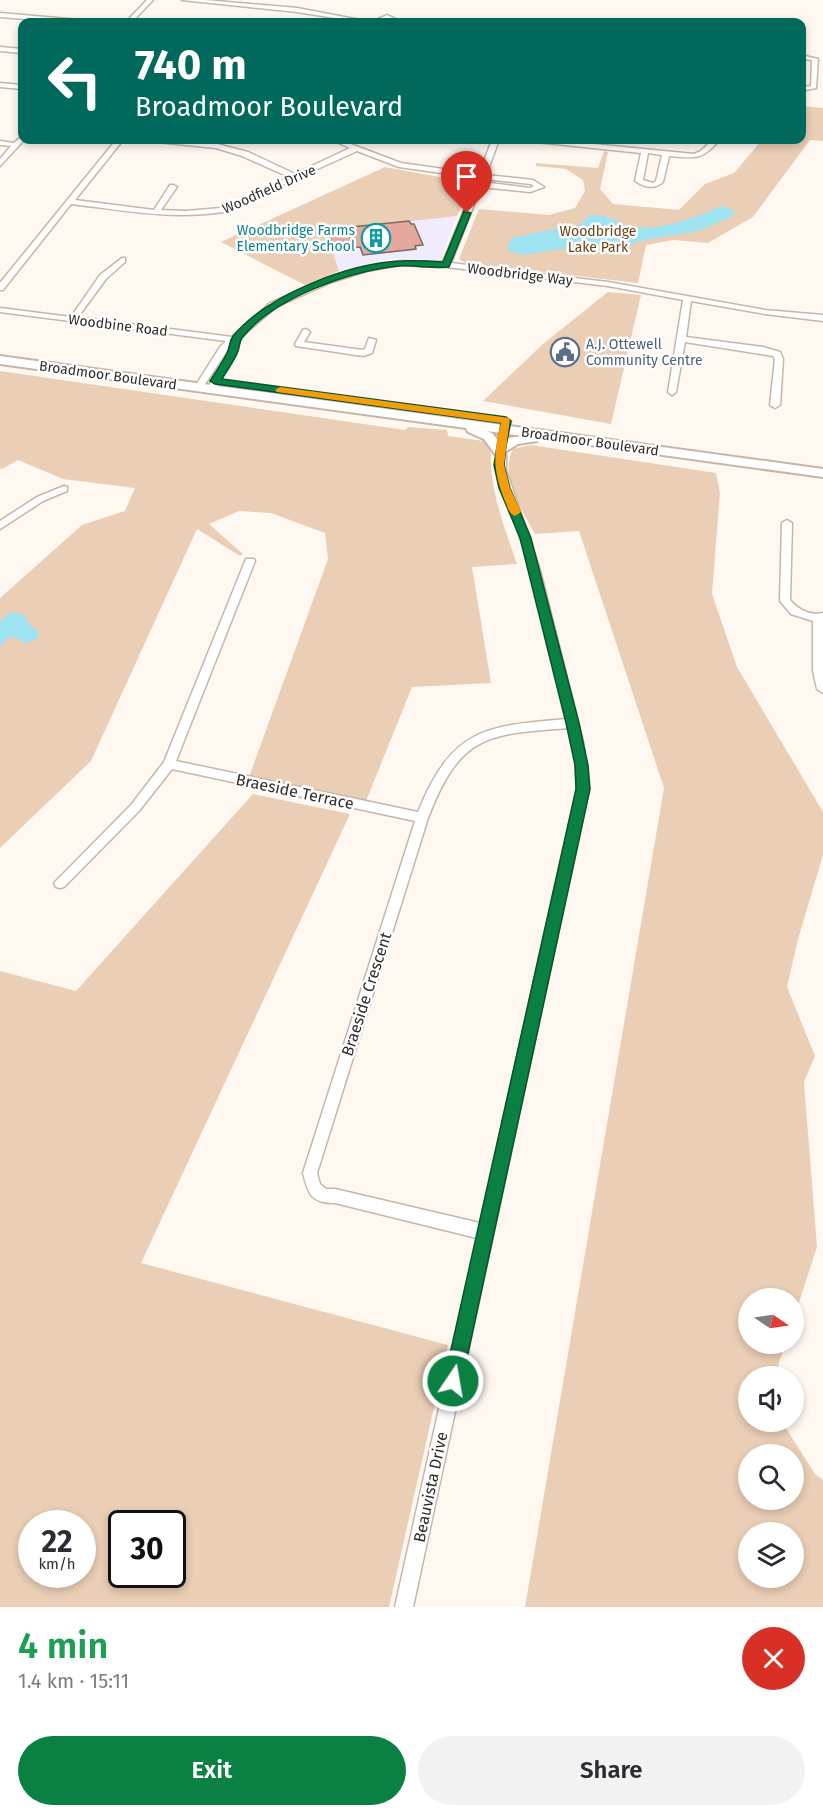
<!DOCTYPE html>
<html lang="en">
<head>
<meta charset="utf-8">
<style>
  :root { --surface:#fff; --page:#f2f2f3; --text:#2b2b33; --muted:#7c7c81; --accent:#0b8043 }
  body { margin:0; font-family:"Fira Sans",sans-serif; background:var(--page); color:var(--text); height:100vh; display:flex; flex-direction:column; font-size:22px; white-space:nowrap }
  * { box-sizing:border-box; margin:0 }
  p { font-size:20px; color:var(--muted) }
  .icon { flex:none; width:33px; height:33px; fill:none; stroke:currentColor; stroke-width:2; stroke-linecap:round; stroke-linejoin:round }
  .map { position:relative; height:1607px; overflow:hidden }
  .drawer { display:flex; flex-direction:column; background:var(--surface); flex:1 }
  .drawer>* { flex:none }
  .top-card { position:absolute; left:18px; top:18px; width:788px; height:126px; border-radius:12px; box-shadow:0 3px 9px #0003; background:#00695c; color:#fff; overflow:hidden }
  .needle { width:39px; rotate:103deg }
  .tools { position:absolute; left:738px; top:1288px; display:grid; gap:12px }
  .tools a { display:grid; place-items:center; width:66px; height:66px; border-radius:50%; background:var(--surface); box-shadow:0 3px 9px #0003; font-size:30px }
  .speed { position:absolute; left:18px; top:1510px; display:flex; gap:12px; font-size:30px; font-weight:700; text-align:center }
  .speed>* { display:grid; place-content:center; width:78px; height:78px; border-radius:50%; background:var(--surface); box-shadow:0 3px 9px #0003; line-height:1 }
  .speed small { font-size:15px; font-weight:400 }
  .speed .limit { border:3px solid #111; border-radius:9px; background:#fff; color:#111 }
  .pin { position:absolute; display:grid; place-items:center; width:51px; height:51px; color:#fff; margin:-62px -26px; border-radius:50% 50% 50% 0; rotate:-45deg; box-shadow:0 0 6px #0007 }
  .pin .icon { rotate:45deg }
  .me { position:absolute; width:66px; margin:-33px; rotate:12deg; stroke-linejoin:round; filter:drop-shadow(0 0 4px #0008) }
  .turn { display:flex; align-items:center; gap:21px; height:126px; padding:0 18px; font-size:27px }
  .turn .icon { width:78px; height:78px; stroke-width:2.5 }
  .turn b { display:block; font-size:42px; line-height:51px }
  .round { display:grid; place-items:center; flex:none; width:63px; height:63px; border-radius:32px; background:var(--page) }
  .headline { display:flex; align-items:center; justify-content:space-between; height:102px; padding:0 18px }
  h1 { font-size:36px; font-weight:600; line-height:45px; color:#1e9e55 }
  .primary-button { display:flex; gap:12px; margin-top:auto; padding:12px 18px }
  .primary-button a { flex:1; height:69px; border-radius:36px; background:var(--accent); color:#fff; font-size:24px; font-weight:600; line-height:69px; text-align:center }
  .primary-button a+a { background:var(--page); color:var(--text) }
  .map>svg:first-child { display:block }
  .education { fill:#f1ecfd }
  .green { fill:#eaceb5; fill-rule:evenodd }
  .water { fill:#9de3f1 }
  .building { fill:#e4a89c; stroke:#7d6864; stroke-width:1.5 }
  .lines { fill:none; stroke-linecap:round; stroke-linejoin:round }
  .street-casing { stroke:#c7b6a8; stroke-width:3 }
  .secondary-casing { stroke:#c7b6a8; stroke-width:4 }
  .street { fill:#fff; fill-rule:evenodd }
  .secondary { fill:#fff; fill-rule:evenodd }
  .route { fill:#0b8043; stroke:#07532c; stroke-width:1.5 }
  .slow { fill:#f59e0b }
  .labels { text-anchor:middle; stroke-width:5; stroke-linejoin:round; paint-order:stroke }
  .far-street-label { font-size:14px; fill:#322c26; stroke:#fff }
  .far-culture-label { font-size:14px; fill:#0d838f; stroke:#fff; text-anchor:end }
  .far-park-label { font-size:14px; fill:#6d4316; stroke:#fff }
  .far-service-label { font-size:14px; fill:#4e5e75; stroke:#fff; text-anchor:start }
  .street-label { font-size:16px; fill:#322c26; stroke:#fff }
</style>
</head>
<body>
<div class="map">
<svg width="823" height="1607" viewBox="0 0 823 1607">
  <rect width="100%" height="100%" fill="#fff8f1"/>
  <path class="education" d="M457,216L440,260L438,261L403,258L383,260L339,271L327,238L353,236L351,228Z"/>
  <path class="green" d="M801,106L823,108V141L810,140L753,217L708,243L673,240L646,245L638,283L465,263L459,259L479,209L549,215L575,208L585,191L583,180L566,169L536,166V163L598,168L604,151L608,152L600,189L613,204L679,210L705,184L734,173L762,140H801Z
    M385,167L472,183L457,216L352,228L353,236L328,238L339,271L305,285L221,242Z
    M608,292L641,295L611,424L483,401L543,344Z
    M0,371L405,430L408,427L447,430L448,436L491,442C488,486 503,524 517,564L472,567L491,683L412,687L366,801L249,777L328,559L325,533L271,513L239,511L209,524L243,554L240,556L197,529L91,761L0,848V598L82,525L125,511L135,488L63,479L18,460L2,469L0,468Z
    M531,445L716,473L720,493L712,594L737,667L823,812V855L798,939L787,987L815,1056L804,1082L817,1247L794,1318V1299H748V1344H785L775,1376L767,1369L764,1377H748V1422H782L815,1474L823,1480V1607H525L664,788L579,531L535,534C522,511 499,475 513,449ZM748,1455H794V1500H748ZM748,1533H794V1578H748Z
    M253,794L350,814L141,1263L448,1345L389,1607H0V971L76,991ZM32,1524H82V1575H32ZM122,1524H172V1575H122Z"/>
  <path class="water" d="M721,206L735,211L731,217L698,231L638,241L621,252L582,246L522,255L507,250L511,238L564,227L577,228L590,215C611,214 612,221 630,226C654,233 699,217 721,206Z
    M11,612L24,615L29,624L38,632V638L26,643L10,636L0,646V621Z"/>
  <path class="building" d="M409,221L411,224H414L423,245L415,246L416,249L363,255L360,247L335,250L330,237L355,234L352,227Z"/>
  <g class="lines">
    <g class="street-casing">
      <path id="street" d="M147,0H153L132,22H126Z
        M182,0H205L297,8L371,22L387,15L396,19L393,22H387L389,20L378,22H360L297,12Z
        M0,13L80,20L83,22H65L0,17Z
        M0,47L22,49V53L0,51Z
        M801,55L818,59L816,88L801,91V87L811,86L812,60L801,59Z
        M0,83L22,85V89L0,87Z
        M22,136V140H24L0,166V159L11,146L0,145V141L14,143Z
        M116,140H123L75,200L154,210L170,185H173L177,187L161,210L186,211L221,208L289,177L242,156L216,148L157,142L154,140L217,144L248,152L295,174L350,148L332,140H340L401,163L479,174L492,140H499L486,175L533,180L544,187L530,192L481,187L451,263L608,282L765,310L823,315V321L765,314L691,301L686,337L763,347L780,352L783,359L780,405L775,408L770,405L775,359L773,356L685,342L676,392L672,395L668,392L683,300L608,286L446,267L400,265L367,271L332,282L276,307L239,339L237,351L214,391H208L207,389L229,348L201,390H195L194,388L220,347L226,341L0,312V308L71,317L100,275L122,258H125V262L106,279L78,317L232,337L270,303L326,278L366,267L400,261L443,262L477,178L399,167L357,151L223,212C172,220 122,210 71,204L3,290H0V283ZM484,179L531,184L534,186L530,188L483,182Z
        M532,140H552L694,154L701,151L712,140H719C702,161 694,158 669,156L663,182C654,190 644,187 635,181L641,153L536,142ZM648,153L662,155L656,181L653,183L643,180Z
        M306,329L310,332L304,342L362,350L365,349L369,338L376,340L372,353L363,356L296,346L295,344L303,330Z
        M506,418L511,421L506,440V470L540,570L583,742L589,789L413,1607H395L477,1238L335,1203C311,1203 308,1194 303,1173L415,821L172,769L139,811L64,887L60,888L56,887L54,883L131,805L164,762L246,559H254L255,561L176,761L418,812C452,729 483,726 567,719L526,554L496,470L497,440L501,421ZM569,728L575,757L577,789L480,1223L335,1189H326L320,1184L317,1173L428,818C460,735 486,734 569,728Z
        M64,486L67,487V491L43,501L0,529V521L37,497Z
        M787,520L792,523L790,600C799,610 810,616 823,613V693L817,689L813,671V621L791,614L780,601L782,523Z"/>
    </g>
    <g class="secondary-casing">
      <path id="secondary" d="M0,356L823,469V477L539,438L537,441L518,444L500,455L495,454L484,439L468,432L466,428L0,364ZM486,431L523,436L509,438L501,444L492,433Z"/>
    </g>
    <use href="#street" class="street"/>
    <use href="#secondary" class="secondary"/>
  </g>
  <path class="route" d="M464,211L471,213L449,267C433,269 415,265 399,266C350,271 273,298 242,338C239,342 240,346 238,351C235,360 227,370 222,379L506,417L511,421L506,446L504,465L510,488L531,538L579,723L588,765L590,789L462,1381L460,1388L453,1390L446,1388L444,1381L576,789L575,765L566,723L520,538L499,488L494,465L501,423L215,384L210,381C216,372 222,363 227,353C230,347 229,342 233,336C267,295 349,263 401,261C415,260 429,261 443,262Z"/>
  <path class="slow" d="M280,387L510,418L504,465L510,488L521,512L515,516C508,513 508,507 505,501C493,471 493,454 501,423L277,392L275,390Z"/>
  <defs>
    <g id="building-ring" transform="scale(1.5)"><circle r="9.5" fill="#fff" stroke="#0f9aa8" stroke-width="1.5"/><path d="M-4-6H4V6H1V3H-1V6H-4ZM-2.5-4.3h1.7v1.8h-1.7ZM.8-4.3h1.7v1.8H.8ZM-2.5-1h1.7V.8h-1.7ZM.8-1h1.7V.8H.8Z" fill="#0f9aa8"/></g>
    <g id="civic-ring" transform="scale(1.5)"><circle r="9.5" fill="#fff" stroke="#5c6f8a" stroke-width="1.5"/><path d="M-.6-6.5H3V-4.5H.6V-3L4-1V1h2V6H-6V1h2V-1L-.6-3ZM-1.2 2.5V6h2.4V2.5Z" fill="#5c6f8a"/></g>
  </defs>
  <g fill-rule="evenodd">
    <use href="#building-ring" x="376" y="238"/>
    <use href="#civic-ring" x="565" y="352"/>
  </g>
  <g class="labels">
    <g class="far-street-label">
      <text transform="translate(269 189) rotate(-24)" y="5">Woodfield Drive</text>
      <text transform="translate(520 274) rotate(7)" y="5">Woodbridge Way</text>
      <text transform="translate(118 325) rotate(7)" y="5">Woodbine Road</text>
      <text transform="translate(108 375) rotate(8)" y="5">Broadmoor Boulevard</text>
      <text transform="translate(590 441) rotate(8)" y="5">Broadmoor Boulevard</text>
    </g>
    <g class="far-culture-label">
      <text x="355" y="235">Woodbridge Farms<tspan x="355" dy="16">Elementary School</tspan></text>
    </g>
    <g class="far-park-label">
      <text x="598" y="236">Woodbridge<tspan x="598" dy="16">Lake Park</tspan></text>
    </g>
    <g class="far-service-label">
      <text x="586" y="349">A.J. Ottewell<tspan x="586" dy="16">Community Centre</tspan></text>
    </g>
    <g class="street-label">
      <text transform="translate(295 791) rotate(12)" y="6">Braeside Terrace</text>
      <text transform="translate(366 994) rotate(-72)" y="6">Braeside Crescent</text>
      <text transform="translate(430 1487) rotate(-78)" y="6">Beauvista Drive</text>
    </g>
  </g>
</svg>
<div class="tools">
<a><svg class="needle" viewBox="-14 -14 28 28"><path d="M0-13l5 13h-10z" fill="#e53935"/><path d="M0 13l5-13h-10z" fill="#7c7c81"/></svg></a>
<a><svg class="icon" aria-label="sound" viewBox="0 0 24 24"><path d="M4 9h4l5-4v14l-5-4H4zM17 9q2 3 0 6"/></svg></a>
<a><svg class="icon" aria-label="search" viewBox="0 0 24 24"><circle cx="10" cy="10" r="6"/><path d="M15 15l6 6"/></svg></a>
<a><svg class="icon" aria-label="layers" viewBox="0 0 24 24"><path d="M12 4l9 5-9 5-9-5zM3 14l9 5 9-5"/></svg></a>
</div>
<div class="speed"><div>22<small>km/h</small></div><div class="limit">30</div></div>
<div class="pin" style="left:467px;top:213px;background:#d93025"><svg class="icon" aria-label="arrive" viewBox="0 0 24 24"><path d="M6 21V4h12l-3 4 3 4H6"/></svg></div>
<svg class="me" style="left:453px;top:1381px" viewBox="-20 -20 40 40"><circle r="17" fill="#0b8043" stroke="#fff" stroke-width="3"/><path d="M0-11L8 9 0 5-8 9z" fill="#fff"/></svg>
<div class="top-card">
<div class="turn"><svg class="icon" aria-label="left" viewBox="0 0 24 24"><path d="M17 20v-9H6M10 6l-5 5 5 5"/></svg><div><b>740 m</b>Broadmoor Boulevard</div></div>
</div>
</div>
<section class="drawer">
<div class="headline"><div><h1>4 min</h1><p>1.4 km · 15:11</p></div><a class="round" style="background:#d93025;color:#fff"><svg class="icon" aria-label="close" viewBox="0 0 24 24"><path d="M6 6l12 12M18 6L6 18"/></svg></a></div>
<div class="primary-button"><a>Exit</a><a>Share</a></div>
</section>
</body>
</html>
